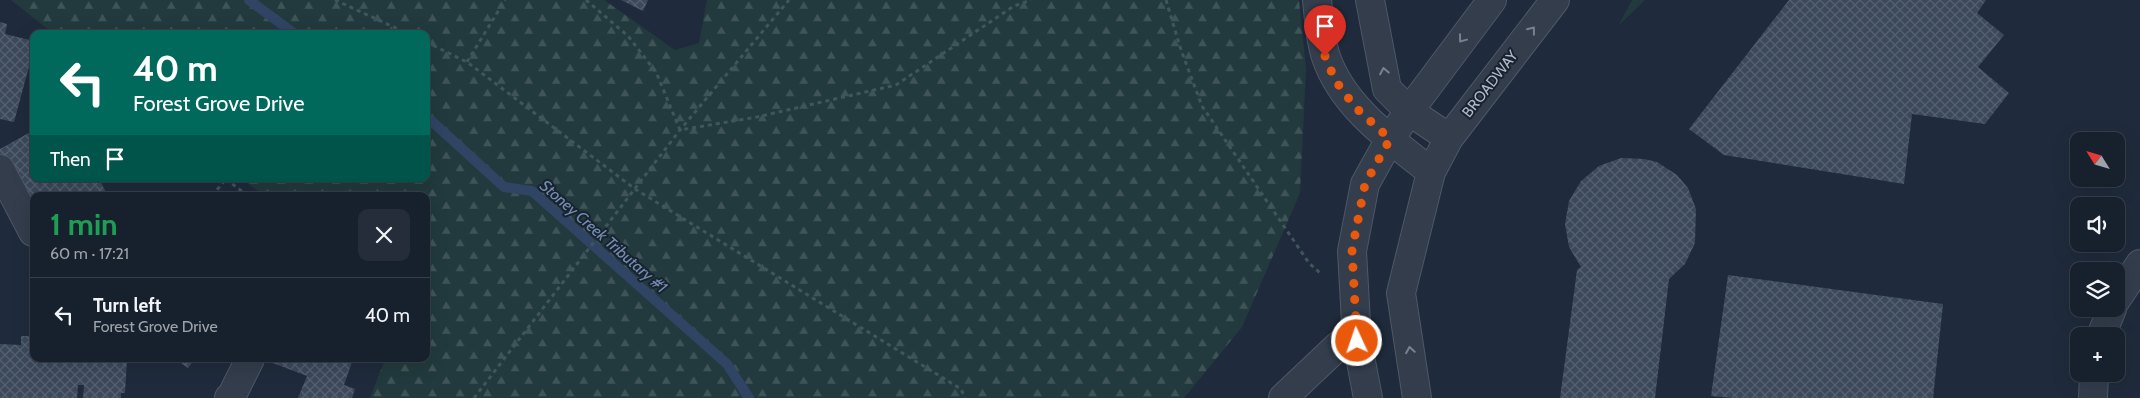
<!DOCTYPE html>
<html lang="en">
<head>
<meta charset="utf-8">
<style>
  :root { --surface:#17202d; --page:#242d39; --text:#f1f3f6; --muted:#9ea3aa; --line:#363e49 }
  body { margin:0; font-family:Cabin,sans-serif; background:var(--page); color:var(--text); height:100vh; display:flex; flex-direction:column; font-size:19px; white-space:nowrap }
  * { box-sizing:border-box; margin:0 }
  p { font-size:16px; color:var(--muted) }
  .icon { flex:none; width:28px; height:28px; fill:none; stroke:currentColor; stroke-width:2; stroke-linecap:round; stroke-linejoin:round }
  .map { position:relative; flex:1; overflow:hidden }
  .panel { position:absolute; left:30px; top:192px; width:400px; height:170px; display:flex; flex-direction:column; background:var(--surface); border-radius:10px; box-shadow:0 5px 20px #0002,0 0 0 1px var(--line) }
  .panel>* { flex:none }
  .banner { position:absolute; left:30px; top:30px; width:400px; height:152px; border-radius:10px; box-shadow:0 5px 20px #0002,0 0 0 1px var(--line); background:#00695c; color:#fff; overflow:hidden }
  .needle { width:32px; rotate:307deg }
  .tools { position:absolute; left:2070px; top:132px; display:grid; gap:10px }
  .tools a { display:grid; place-items:center; width:55px; height:55px; border-radius:10px; background:var(--surface); box-shadow:0 5px 20px #0002,0 0 0 1px var(--line); font-size:25px }
  .pin { position:absolute; display:grid; place-items:center; width:42px; height:42px; color:#fff; margin:-51px -21px; border-radius:50% 50% 50% 0; rotate:-45deg; box-shadow:0 0 5px #0007 }
  .pin .icon { rotate:45deg }
  .me { position:absolute; width:55px; margin:-28px; rotate:357deg; stroke-linejoin:round; filter:drop-shadow(0 0 4px #0008) }
  .turn { display:flex; align-items:center; gap:18px; height:105px; padding:0 20px; font-size:22px }
  .turn .icon { width:65px; height:65px; stroke-width:2.5 }
  .turn b { display:block; font-size:35px; line-height:42px }
  .then { display:flex; align-items:center; height:48px; padding:0 20px; background:#0003; gap:10px; font-size:19px }
  .round { display:grid; place-items:center; flex:none; width:52px; height:52px; border-radius:10px; background:var(--page) }
  .summary { display:flex; align-items:center; justify-content:space-between; height:85px; padding:0 20px }
  h1 { font-size:30px; font-weight:800; line-height:38px; color:#1e9e55 }
  ul { padding:0; list-style:none }
  li { display:flex; align-items:center; gap:15px; height:75px; padding:0 20px; border-top:1px solid var(--line) }
  li div { flex:1 }
  li b { display:block; font-size:19px }
  li em { font-style:normal }
  .map>svg:first-child { display:block }
  .green { fill:#223a3d }
  .forest { fill:url(#forest-firs) }
  .lines { fill:none; stroke-linecap:round; stroke-linejoin:round }
  .stream { stroke:#304563; stroke-width:10 }
  .building { fill:url(#building-cross-hatch) }
  .minor-casing { stroke:#4e5867; stroke-width:30 }
  .path { stroke:#3f575a; stroke-width:3; stroke-dasharray:4 4; stroke-linecap:butt }
  .minor { stroke:#333d4c; stroke-width:28 }
  .oneway { stroke:#778190 }
  .route { stroke:#ea580c; stroke-width:9; stroke-dasharray:0 16.2 }
  .labels { text-anchor:middle; stroke-width:4; stroke-linejoin:round; paint-order:stroke }
  .street-label { font-size:15px; fill:#aeb8c8; stroke:#192330 }
  .water-label { font-size:16px; font-style:italic; fill:#748eb3; stroke:#192330 }
</style>
</head>
<body>
<div class="map">
<svg width="2140" height="398" viewBox="0 0 2140 398">
  <defs>
    <pattern id="forest-firs" width="22" height="20" patternUnits="userSpaceOnUse" patternTransform="scale(1.25)"><rect width="22" height="20" fill="#223a3d"/><path d="M5 1l3.5 6h-7zM16 11l3.5 6h-7z" fill="#405458"/></pattern>
    <pattern id="building-cross-hatch" width="8" height="8" patternUnits="userSpaceOnUse" patternTransform="scale(1.25)"><rect width="8" height="8" fill="#3b495b"/><path d="M0 0l8 8M0 8l8-8" fill="none" stroke="#556171"/></pattern>
  </defs>
  <rect width="100%" height="100%" fill="#1f2b3c"/>
  <path class="green" d="M1632,0H1645L1618,26Z"/>
  <path class="forest" d="M11,0H604L675,50L699,43L707,0H1299L1306,69L1300,193L1242,327L1184,398H370L385,359H426V196H266L241,179H426V34H54Z"/>
  <g class="lines">
    <path class="stream" d="M249,0L295,34
      M426,116L504,187L532,191L727,364L749,398"/>
  </g>
  <path class="building" d="M621,0H648L643,11Z
    M1789,0H1986L1977,13L2004,35L1978,67L2009,93L1985,124L1912,114L1904,184L1724,155L1689,129Z
    M0,22L7,24L5,34L34,41V48L14,122L0,119Z
    M34,130V179H99L108,196H34V218L0,155V149Z
    M1621,158L1644,159L1657,162L1677,175L1688,188L1696,209L1695,243L1685,264L1669,279L1655,398H1560L1577,270L1581,267L1569,247L1565,224L1569,201L1581,181L1599,166Z
    M230,191L237,196H226Z
    M1728,275L1943,304L1933,398H1734L1711,396Z
    M21,336H34V359H127L125,393H121V398H83L84,385H78L77,398H0V344L21,345Z
    M175,359H195L188,368Z
    M262,359H353L344,385L355,389L352,398H298L307,376Z"/>
  <g class="lines">
    <g class="minor-casing">
      <path id="minor" d="M1317,0C1319,18 1320,40 1326,57C1343,107 1391,140 1431,172
        M1370,0L1387,89L1409,111L1449,138
        M0,169L33,232
        M2116,300L2140,264
        M2101,336L2112,309
        M229,398L231,397L250,359
        M1283,398L1338,346L1357,341
        M1368,398L1357,341L1352,251L1365,184L1390,139L1409,111L1492,0
        M1417,398L1401,293L1431,172L1449,138L1555,0
        M2093,398L2094,374"/>
    </g>
    <path class="path" d="M335,0L409,34
      M586,0L628,36L656,72L680,130L757,117L896,85L1014,6L1031,0
      M1166,0L1181,50L1202,106L1309,263L1320,273
      M426,42L467,62L635,189L961,389L965,398
      M467,62L505,0
      M226,179L248,196
      M212,196L226,179
      M474,398L680,130L789,0"/>
    <use href="#minor" class="minor"/>
  </g>
  <defs><path id="oneway-chevron" d="M-2-3.5L2.5 0L-2 3.5" fill="none" stroke-width="1.6" stroke-linecap="round" stroke-linejoin="round" transform="scale(1.25)"/></defs>
  <g class="oneway">
    <use href="#oneway-chevron" transform="translate(1532 30) rotate(-52)"/>
    <use href="#oneway-chevron" transform="translate(1462 39) rotate(127)"/>
    <use href="#oneway-chevron" transform="translate(1384 71) rotate(-101)"/>
    <use href="#oneway-chevron" transform="translate(1410 350) rotate(-99)"/>
  </g>
  <g class="lines">
    <path class="route" d="M1325,56L1335,80L1355,107L1390,139L1365,184L1352,250L1357,341"/>
  </g>
  <g class="labels">
    <g class="street-label">
      <text transform="translate(1490 84) rotate(-52)" y="5">BROADWAY</text>
    </g>
    <g class="water-label">
      <text transform="translate(604 236) rotate(41)" y="6">Stoney Creek Tributary #1</text>
    </g>
  </g>
</svg>
<div class="tools">
<a><svg class="needle" viewBox="-14 -14 28 28"><path d="M0-13l5 13h-10z" fill="#e53935"/><path d="M0 13l5-13h-10z" fill="#9ea3aa"/></svg></a>
<a><svg class="icon" aria-label="sound" viewBox="0 0 24 24"><path d="M4 9h4l5-4v14l-5-4H4zM17 9q2 3 0 6"/></svg></a>
<a><svg class="icon" aria-label="layers" viewBox="0 0 24 24"><path d="M12 4l9 5-9 5-9-5zM3 14l9 5 9-5"/></svg></a>
<a>+</a>
</div>
<div class="pin" style="left:1325px;top:56px;background:#d93025"><svg class="icon" aria-label="arrive" viewBox="0 0 24 24"><path d="M6 21V4h12l-3 4 3 4H6"/></svg></div>
<svg class="me" style="left:1357px;top:341px" viewBox="-20 -20 40 40"><circle r="17" fill="#ea580c" stroke="#fff" stroke-width="3"/><path d="M0-11L8 9 0 5-8 9z" fill="#fff"/></svg>
<div class="banner">
<div class="turn"><svg class="icon" aria-label="left" viewBox="0 0 24 24"><path d="M17 20v-9H6M10 6l-5 5 5 5"/></svg><div><b>40 m</b>Forest Grove Drive</div></div>
<div class="then">Then<svg class="icon" aria-label="arrive" viewBox="0 0 24 24"><path d="M6 21V4h12l-3 4 3 4H6"/></svg></div>
</div>
<section class="panel">
<div class="summary"><div><h1>1 min</h1><p>60 m · 17:21</p></div><a class="round"><svg class="icon" aria-label="close" viewBox="0 0 24 24"><path d="M6 6l12 12M18 6L6 18"/></svg></a></div>
<ul>
<li><svg class="icon" aria-label="left" viewBox="0 0 24 24"><path d="M17 20v-9H6M10 6l-5 5 5 5"/></svg><div><b>Turn left</b><p>Forest Grove Drive</p></div><em>40 m</em></li>
</ul>
</section>
</div>
</body>
</html>
